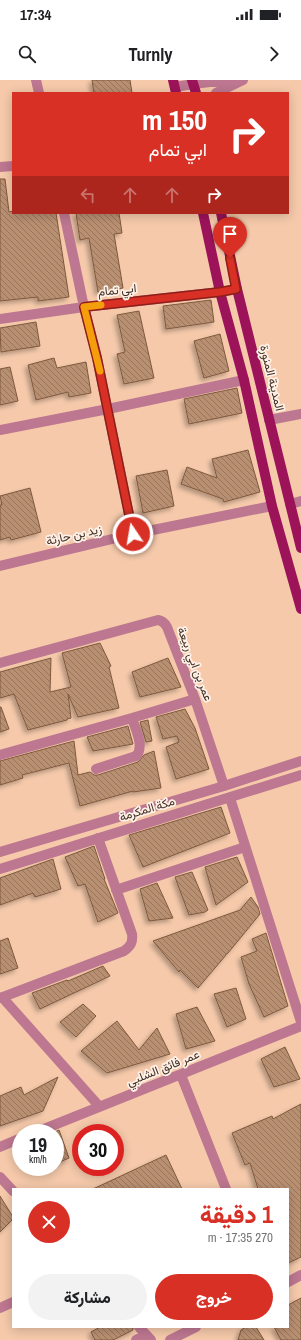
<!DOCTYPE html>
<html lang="ar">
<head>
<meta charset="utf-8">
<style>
  :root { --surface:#fff; --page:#f2f2f2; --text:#202124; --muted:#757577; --accent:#d93025 }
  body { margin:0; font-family:"Archivo Narrow",Vazirmatn,sans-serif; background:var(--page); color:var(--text); direction:rtl; height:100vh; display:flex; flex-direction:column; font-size:15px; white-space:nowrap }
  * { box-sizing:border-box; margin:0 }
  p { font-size:13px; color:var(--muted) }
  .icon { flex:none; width:22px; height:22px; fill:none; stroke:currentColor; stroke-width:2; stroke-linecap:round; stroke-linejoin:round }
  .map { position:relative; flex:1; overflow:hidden; direction:ltr }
  .drawer { position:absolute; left:12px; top:1108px; width:277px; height:140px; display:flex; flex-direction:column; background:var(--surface); border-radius:0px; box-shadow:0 2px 10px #0003; direction:rtl }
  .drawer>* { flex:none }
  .hud { position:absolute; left:12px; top:12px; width:277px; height:122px; border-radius:0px; box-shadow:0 2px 10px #0003; direction:rtl; background:#d93025; color:#fff; overflow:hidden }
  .speed { position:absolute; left:12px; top:1044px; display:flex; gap:8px; font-size:20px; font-weight:700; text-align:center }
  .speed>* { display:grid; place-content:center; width:52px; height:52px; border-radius:50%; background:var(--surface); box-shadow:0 2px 10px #0003; line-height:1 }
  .speed small { font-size:10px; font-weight:400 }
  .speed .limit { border:6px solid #d22; background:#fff; color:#111 }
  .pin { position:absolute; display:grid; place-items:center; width:34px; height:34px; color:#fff; margin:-41px -17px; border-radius:50% 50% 50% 0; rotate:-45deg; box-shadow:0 0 4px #0007 }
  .pin .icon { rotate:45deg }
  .me { position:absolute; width:44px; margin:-22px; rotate:348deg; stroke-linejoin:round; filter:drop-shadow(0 0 3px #0008) }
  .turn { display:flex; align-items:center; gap:14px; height:84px; padding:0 16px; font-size:18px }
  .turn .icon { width:52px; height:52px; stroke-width:2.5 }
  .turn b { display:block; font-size:28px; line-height:34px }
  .lanes { display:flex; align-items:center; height:38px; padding:0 16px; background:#0003; justify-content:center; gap:20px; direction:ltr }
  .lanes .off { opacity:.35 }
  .round { display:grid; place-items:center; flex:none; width:42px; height:42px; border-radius:21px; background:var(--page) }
  .overview { display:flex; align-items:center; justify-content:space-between; height:68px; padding:0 16px }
  h1 { font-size:24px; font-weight:800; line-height:30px; color:var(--accent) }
  .action { display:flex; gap:8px; margin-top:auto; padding:8px 16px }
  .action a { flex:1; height:46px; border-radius:24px; background:var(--accent); color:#fff; font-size:16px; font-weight:800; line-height:46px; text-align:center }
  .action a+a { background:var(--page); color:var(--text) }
  .status { display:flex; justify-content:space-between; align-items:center; height:28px; padding:0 20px; background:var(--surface); direction:ltr }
  .status svg { height:11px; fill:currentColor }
  header { display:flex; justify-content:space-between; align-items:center; height:52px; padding:0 16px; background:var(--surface); font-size:18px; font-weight:800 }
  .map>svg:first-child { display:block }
  .building { fill:url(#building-back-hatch); stroke:#7f593d; filter:url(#shadow) }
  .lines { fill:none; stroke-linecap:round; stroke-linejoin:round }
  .minor { stroke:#bd7790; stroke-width:10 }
  .major { stroke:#9c135a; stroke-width:10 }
  .route-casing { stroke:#8d1f18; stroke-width:10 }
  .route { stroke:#d93025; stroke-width:7 }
  .slow { stroke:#f59e0b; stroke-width:7 }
  .labels { text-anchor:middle; stroke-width:3.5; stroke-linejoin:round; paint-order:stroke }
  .street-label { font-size:12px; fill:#423024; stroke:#fff1e7 }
</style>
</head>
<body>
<div class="status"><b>17:34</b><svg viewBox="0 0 49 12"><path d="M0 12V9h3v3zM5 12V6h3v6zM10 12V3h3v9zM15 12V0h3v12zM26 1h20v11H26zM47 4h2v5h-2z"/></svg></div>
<header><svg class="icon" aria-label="forward" viewBox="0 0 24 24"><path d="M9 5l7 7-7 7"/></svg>Turnly<svg class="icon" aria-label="search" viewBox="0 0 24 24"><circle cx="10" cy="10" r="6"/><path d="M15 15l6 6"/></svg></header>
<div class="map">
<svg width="301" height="1260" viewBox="0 0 301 1260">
  <defs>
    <pattern id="building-back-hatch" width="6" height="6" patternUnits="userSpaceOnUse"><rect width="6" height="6" fill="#b98f71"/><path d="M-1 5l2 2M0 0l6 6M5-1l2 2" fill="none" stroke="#98755d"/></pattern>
    <filter id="shadow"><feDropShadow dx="-3" dy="3" stdDeviation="2" flood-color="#0004"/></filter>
  </defs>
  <rect width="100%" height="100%" fill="#f5c9aa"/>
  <path class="building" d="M92,0H130L132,13H94Z
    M0,99H5L9,132L13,131V133H56L69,217L38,221V217L0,221Z
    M76,133H119L122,153L114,154L123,208L98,212L89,158L80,160Z
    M211,220L214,242L166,249L163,226Z
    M139,231L154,298L124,304L117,274L125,272L117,235Z
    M36,242L40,266L1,272L0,248Z
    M220,254L229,291L204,298L194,261Z
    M54,278L57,288L86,282L91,313L69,317L68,312L36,320L28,285Z
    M10,287L18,321L0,325V289Z
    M237,308L242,333L189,344L184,319Z
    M248,370L260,412L224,422L223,419L181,404L187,387L217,398L212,379Z
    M167,390L174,426L143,433L136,396Z
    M30,408L41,452L11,460L10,457L0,460V425H2L0,416Z
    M100,563L111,586L109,587L119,628L78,637L68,614L71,638L67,639V640L28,650L14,614L0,618V592L51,578L50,612L71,607L62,573Z
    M168,578L181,607L140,617L132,592Z
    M0,627H1L9,649L0,652Z
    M185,629L195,648L209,689L176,699L166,667L179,662L177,656L163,659L156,637Z
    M148,640L152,661L146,662L140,642Z
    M128,646L133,664L93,671L87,657Z
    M74,661L78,695L90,692L94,695H98L138,682L144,675L154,671L161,708L133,712V711L80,726L69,683L22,695L23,698L0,705V681Z
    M221,727L230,753L143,787L129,755Z
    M94,766L105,799H104L118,833L98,842L85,804L78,806L65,777Z
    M237,777L248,802L216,825L205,787Z
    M53,779L61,809L35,817L33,813L0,825V798Z
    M192,792L208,830L205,832L189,835L175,797Z
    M157,803L173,838L149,841L140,809Z
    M251,817L258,827L260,834L228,873L226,874V875L198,908L180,890L179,892L153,861L240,830Z
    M266,853L288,926L264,937L249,904L241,877L257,871L252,859Z
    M8,858L18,888L0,894V861Z
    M103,886L110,896L40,929L32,913L67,900L68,901Z
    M236,908L246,939L227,947L214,914Z
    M83,924L96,936L76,957L60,942Z
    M197,927L215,961L186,969L176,934Z
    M117,941L139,970L157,948L170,974L107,993L81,971Z
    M285,967L300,999L274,1007L261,979Z
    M58,997L43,1031L0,1046V1016L21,1007L24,1015Z
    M301,1024V1177L288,1183V1109H258L250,1083L245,1085L232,1053L272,1036L273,1039Z
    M59,1050L69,1078L55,1084V1052Z
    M166,1075L182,1109H93Z
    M0,1116L13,1137V1139L0,1152Z
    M301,1218V1260H281L274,1247H288V1225Z
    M100,1247H133V1250L113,1260H95L91,1252Z
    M246,1247H256L264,1260H238L241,1250Z"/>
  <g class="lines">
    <path class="minor" d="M36,0L39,13
      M175,7L193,4L227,0
      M216,13L243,0
      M0,87L13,86
      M64,133L84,227L97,278L133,454
      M0,239L84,227L220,212L237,209
      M269,340L301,334
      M0,350L108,329L244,300
      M290,424L301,421
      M0,486L133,454L272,426
      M0,583L158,540C163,541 165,543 167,547L195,619L224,706
      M0,675L132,638L195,619
      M96,689L136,676C145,667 135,649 132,638
      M230,718L301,942
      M0,772L224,706L301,681
      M0,789L301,695
      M116,810L245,767
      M2,917L99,1026
      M0,918L124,871C131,866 133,862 132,854L98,758
      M181,995L226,1109
      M34,1053L301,946
      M0,1067L21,1058
      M0,1097L13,1111
      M288,1202L301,1195
      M0,1228L13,1222
      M139,1247L151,1260
      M136,1260L146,1255
      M170,1260L196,1247"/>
    <path class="major" d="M173,0L176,13
      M192,0L196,13
      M203,133L220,212L244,300L272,426L301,529
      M221,133L237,209L301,468"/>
  </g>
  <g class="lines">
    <g class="route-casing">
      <path id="route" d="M133,454L97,278L84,227L220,212L236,209L230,178"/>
    </g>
    <use href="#route" class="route"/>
    <path class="slow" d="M100,291L84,227L101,225"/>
  </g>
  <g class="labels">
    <g class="street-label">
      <text transform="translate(117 210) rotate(-6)" y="4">ابي تمام</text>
      <text transform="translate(272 298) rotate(76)" y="4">المدينة المنورة</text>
      <text transform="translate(74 455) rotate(-13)" y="4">زيد بن حارثة</text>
      <text transform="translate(195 584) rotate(69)" y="4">عمر بن ابي ربيعة</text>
      <text transform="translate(147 729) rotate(-17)" y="4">مكة المكرمة</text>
      <text transform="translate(163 988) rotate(-22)" y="4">عمر فائق الشلبي</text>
    </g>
  </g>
</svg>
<div class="speed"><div>19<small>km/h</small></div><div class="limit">30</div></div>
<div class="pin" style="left:230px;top:178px;background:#d93025"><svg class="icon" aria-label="arrive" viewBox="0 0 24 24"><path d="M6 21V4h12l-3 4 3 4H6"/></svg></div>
<svg class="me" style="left:133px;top:454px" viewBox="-20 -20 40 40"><circle r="17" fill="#d93025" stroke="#fff" stroke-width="3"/><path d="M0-11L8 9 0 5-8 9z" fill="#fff"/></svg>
<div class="hud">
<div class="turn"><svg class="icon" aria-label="right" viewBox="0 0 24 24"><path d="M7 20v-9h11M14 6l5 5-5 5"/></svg><div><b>150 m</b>ابي تمام</div></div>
<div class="lanes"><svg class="icon off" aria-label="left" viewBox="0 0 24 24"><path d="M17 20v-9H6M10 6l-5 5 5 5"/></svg><svg class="icon off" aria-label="ahead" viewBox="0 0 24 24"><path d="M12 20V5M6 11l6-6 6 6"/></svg><svg class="icon off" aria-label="ahead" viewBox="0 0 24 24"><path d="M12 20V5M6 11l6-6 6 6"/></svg><svg class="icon" aria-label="right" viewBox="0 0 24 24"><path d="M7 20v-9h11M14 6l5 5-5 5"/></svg></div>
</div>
<section class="drawer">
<div class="overview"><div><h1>1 دقيقة</h1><p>270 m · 17:35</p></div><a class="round" style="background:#d93025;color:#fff"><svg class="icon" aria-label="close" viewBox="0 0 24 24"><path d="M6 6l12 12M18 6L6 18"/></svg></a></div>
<div class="action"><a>خروج</a><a>مشاركة</a></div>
</section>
</div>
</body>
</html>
